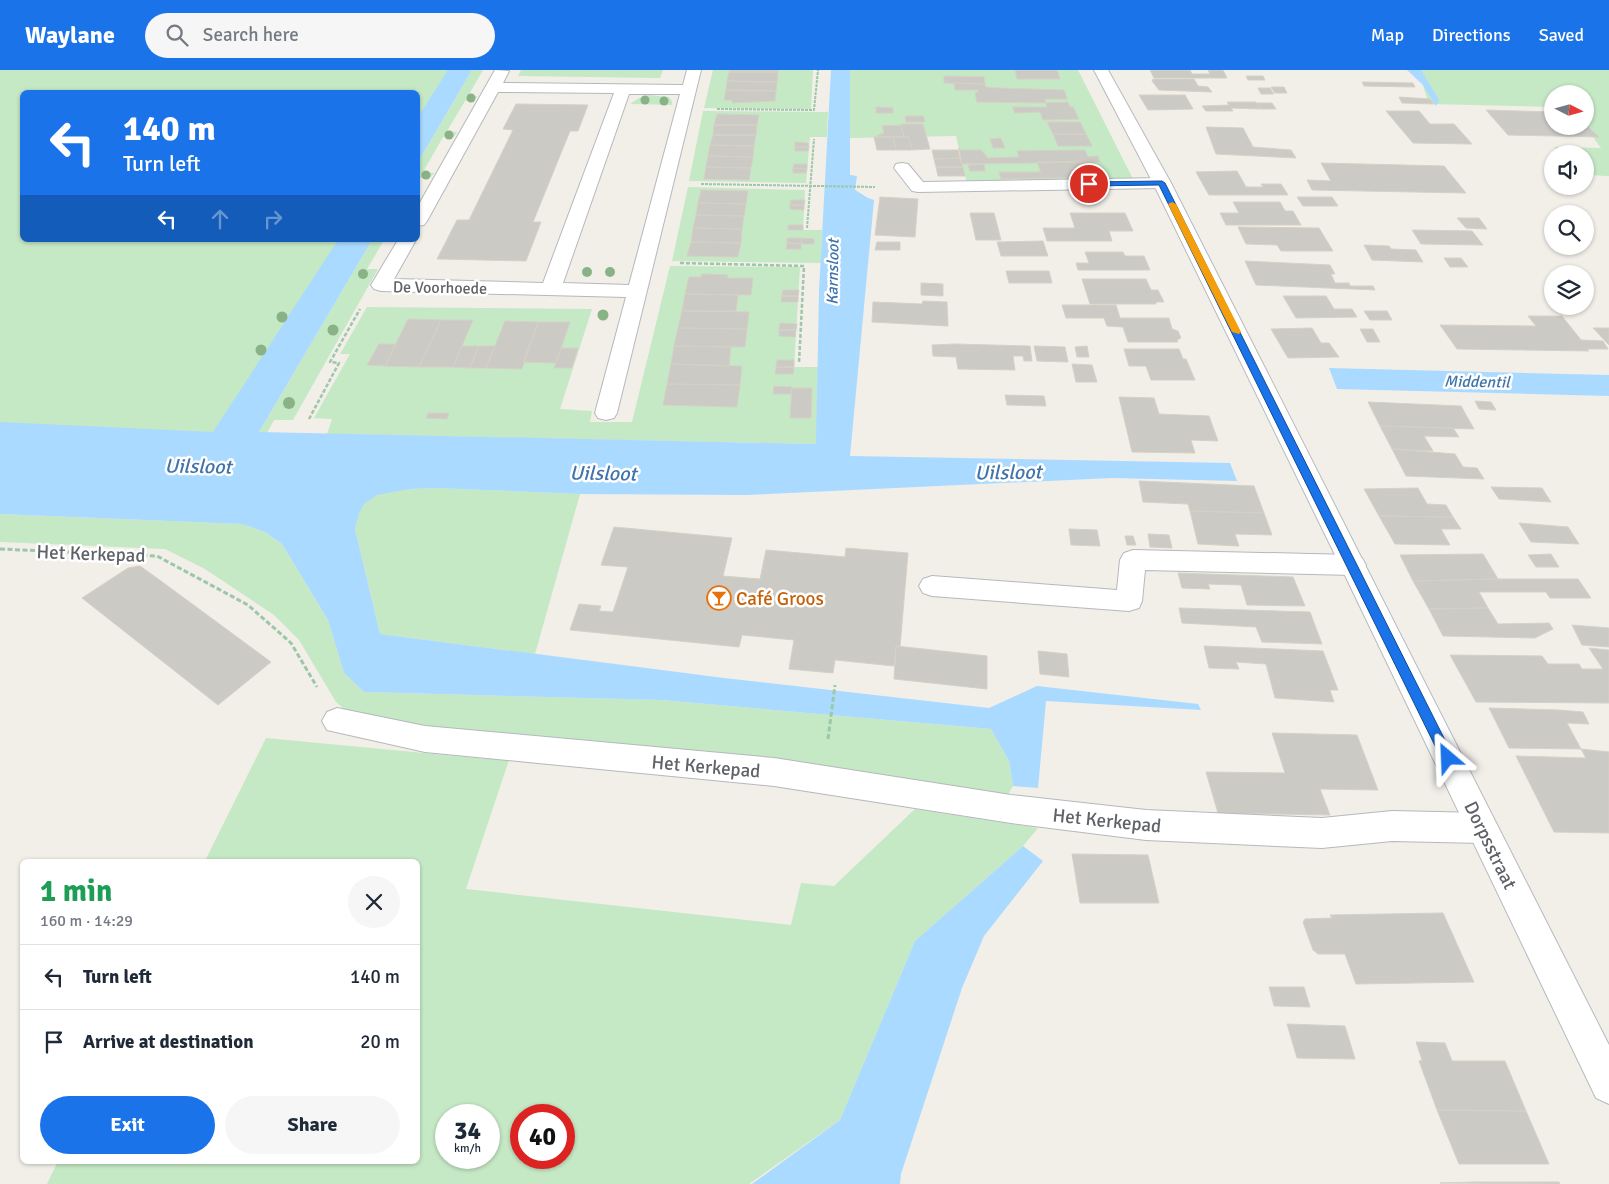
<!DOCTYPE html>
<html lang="en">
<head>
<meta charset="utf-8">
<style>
  :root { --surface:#fff; --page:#f6f6f7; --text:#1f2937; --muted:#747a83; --line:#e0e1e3; --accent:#1a73e8 }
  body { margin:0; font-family:Signika,sans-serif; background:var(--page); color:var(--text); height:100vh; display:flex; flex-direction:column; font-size:19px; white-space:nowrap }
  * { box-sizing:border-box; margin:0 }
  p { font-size:16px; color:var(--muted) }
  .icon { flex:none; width:28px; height:28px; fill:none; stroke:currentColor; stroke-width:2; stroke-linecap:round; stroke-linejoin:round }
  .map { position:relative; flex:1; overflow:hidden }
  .sheet { position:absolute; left:20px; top:789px; width:400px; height:305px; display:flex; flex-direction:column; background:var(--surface); border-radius:8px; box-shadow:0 1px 4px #0004 }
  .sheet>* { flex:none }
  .banner { position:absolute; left:20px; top:20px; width:400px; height:152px; border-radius:8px; box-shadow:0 1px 4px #0004; background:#1a73e8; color:#fff; overflow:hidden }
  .needle { width:32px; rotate:96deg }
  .tools { position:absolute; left:1544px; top:15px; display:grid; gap:10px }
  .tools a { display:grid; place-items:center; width:50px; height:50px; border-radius:50%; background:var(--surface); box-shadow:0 1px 4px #0004; font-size:25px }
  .speed { position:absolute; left:435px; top:1034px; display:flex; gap:10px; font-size:25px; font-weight:700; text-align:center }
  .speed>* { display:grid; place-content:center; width:65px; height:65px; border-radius:50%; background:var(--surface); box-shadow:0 1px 4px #0004; line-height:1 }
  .speed small { font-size:12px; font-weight:400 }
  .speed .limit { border:8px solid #d22; background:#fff; color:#111 }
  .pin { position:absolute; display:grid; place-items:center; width:42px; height:42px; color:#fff; margin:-21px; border:2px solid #fff; border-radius:50%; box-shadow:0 1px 5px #0007 }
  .me { position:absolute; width:55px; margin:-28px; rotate:334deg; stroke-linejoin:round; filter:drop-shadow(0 0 4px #0008) }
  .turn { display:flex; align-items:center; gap:18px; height:105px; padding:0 20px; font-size:22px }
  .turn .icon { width:65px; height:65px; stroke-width:2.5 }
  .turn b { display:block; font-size:35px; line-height:42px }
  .lanes { display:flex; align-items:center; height:48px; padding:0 20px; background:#0003; justify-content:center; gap:25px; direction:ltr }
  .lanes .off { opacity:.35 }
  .round { display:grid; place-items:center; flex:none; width:52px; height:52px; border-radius:26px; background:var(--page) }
  .summary { display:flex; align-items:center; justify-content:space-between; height:85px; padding:0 20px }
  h1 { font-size:30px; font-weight:700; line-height:38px; color:#1e9e55 }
  .button { display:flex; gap:10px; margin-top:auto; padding:10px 20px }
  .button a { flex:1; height:58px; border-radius:30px; background:var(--accent); color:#fff; font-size:20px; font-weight:700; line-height:58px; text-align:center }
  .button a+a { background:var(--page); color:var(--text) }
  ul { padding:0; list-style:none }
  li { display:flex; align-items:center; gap:15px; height:65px; padding:0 20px; border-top:1px solid var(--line) }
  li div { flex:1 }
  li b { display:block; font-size:19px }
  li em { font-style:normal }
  header { display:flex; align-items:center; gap:30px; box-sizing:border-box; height:70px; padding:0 25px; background:var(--accent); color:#fff }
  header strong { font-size:24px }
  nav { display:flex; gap:28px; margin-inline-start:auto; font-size:18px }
  .search { width:350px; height:45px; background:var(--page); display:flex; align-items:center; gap:12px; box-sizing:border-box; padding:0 18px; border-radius:28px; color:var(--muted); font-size:19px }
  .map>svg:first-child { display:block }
  .green { fill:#c5e8c5; fill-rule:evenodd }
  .water { fill:#aadaff }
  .building { fill:#cccac5; stroke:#d6d1c6 }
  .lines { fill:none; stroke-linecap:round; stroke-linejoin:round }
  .lane-casing { stroke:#b5b8bc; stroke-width:2 }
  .street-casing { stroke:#b5b8bc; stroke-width:2 }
  .secondary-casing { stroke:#b6babf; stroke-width:2 }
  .path-far2 { stroke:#9cc7a9; stroke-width:2; stroke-dasharray:3 1; stroke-linecap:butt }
  .path-far1 { stroke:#9cc7a9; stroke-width:2.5; stroke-dasharray:4 2; stroke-linecap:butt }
  .path { stroke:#9cc7a9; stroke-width:3; stroke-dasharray:5 2.5; stroke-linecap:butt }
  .lane { fill:#fff; fill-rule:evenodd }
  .street { fill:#fff; fill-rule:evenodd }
  .secondary { fill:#fff; fill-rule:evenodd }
  .tree { fill:#89b387 }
  .route { fill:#1a73e8; stroke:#114b97 }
  .slow { fill:#f59e0b }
  .labels { text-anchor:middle; stroke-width:5; stroke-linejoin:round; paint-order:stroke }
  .far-water-label { font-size:16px; font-style:italic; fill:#4174aa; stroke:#fff }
  .far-street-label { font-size:16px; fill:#5f6368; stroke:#fff }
  .street-label { font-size:19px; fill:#5f6368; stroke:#fff }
  .food-label { font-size:19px; fill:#c56008; stroke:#fff; text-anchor:start }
  .water-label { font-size:20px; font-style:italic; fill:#4174aa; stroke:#fff }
</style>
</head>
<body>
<header>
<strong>Waylane</strong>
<div class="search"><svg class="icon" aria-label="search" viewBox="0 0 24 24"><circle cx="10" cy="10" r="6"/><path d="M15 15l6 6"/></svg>Search here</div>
<nav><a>Map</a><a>Directions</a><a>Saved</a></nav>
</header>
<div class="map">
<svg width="1609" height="1114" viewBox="0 0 1609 1114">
  <rect width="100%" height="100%" fill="#f1efe8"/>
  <path class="green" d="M0,0H461L418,72V22H22V170H357L234,372L0,371Z
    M472,0H483L468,26H477L475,30L465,31L447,61L457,62L454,67H443L423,102L434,103L430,108H420L418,112V92Z
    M521,0H663L660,8L518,6Z
    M713,0H813L811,39L704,38Z
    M850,0H1078L1134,111L967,114L956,66L850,68Z
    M1418,0H1609V106L1585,105V84H1560L1555,77L1601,78L1585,56V24H1552V37L1429,34Z
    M649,25L669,27L672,31V35L630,34L639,28Z
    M703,41L828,42L827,67H810L806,113L689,111Z
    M688,117L805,120L803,160H822L821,193L672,191Z
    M372,170H384L367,199H378L293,350H274L267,363L259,362Z
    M670,196L800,197L794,297H818L817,374L327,364L332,349L314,348L350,284H340L367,237L592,239L560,339L592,341L590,352H632Z
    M435,418L580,424L535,584L380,564L355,459C357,450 358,440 364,434C381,416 413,419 435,418Z
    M0,444L242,454L265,462L282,474L328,550L344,603L364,622L661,630L991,659L1009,691L1013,716L1007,726L356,649L336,632L299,570L274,545L205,499L165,479L0,472Z
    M266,668L487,689L510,687L466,819L791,855L801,813L834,816L915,739L1038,758L1023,776L915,871L840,1050L749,1114H47L58,1091H418V791H205ZM446,1045H489V1088H446ZM521,1045H564V1088H521Z"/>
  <path class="water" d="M448,0H472L418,92V47Z
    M831,0H850V105L857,106L855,120L868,128L874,130L850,386L1230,393L1237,411L1112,408L746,425L580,424L435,418L409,419L377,425L364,434L359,443L355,459L380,564L724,608L989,638L1037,616L1198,634L1201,640L1046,631L1038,718L1013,716L1009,691L991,659L661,630L364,622L344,603L328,550L282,474L265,462L242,454L0,444V352L213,362L338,170H372L259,362L816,374L819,221Z
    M1407,0H1421L1439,30L1436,36L1423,15Z
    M1329,298L1609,305V326L1337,319Z
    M1023,776L1043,791L984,866L962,918L901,1104L900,1114H752L840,1050L915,871Z"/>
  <path class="building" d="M730,0H778V2H729Z
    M1015,0H1057L1060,9H1017Z
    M1150,0H1190L1192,4H1210L1208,0H1223L1227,8H1154Z
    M729,2H778L777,12L727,11Z
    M944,6L984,7L985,14L944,13Z
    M1246,6H1263L1265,10H1248Z
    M1153,9H1194L1198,16L1208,17L1212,22L1159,20L1152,11Z
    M727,11L768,12H777L776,21L726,20Z
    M1362,12L1413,13L1415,17L1364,16Z
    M954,13L985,14L986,17L998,18L1064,20L1067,29H1045L1046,33L977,32L975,23L978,22V20H955Z
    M1271,17H1284L1287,23H1275Z
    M1258,18H1270L1274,24H1261Z
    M726,20L776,21L775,31L732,33V30H724Z
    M1139,25H1185L1193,39L1148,40Z
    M1399,27L1430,29L1434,34L1402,33Z
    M1068,32L1070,37H1073L1079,49L1043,50L1040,42L1015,43L1012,37H1047L1046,33Z
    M1227,32H1256L1261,39L1231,38L1233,41H1206L1202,36L1229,35Z
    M1257,33H1272L1276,39H1261Z
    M516,34L588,35L578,61H570L533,152H541L526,191L437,189L457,150H469L513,60L503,59Z
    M876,37L893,38V43H876Z
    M1486,40L1552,42V56H1585V54L1599,67L1508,65Z
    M1386,41H1419L1430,54H1454L1472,74L1413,73Z
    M717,44L759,45L757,55H714Z
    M905,46H923L925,52H906Z
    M1047,52H1080L1086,64H1053Z
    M901,54H923L930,79L912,80L909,67H904Z
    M714,55H757L756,65H713Z
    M901,55L904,67H874L884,63L882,56Z
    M1206,57L1243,58L1253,77L1291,80L1296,88L1216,84Z
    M1053,64H1086L1092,76H1058Z
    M713,65H756L754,76L710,75Z
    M874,67H893L896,80H877Z
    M893,67H909L912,80H896Z
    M1001,68L1005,78H993L990,69Z
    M795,72L808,73L809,77H795Z
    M710,75L754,76L753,87L708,86Z
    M795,77H809L808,81H795Z
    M959,78V80H981L988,88L1019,87L1017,81L1085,80L1088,87L1098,86L1100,92L962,94Z
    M932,80H958L960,88L934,89Z
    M708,86L753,87L751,98L706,97Z
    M960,88L963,97H936L934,89Z
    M1090,91L1095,101H1104L1106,107L1001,109L999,102H1041L1037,92Z
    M1321,93L1444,96L1466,123L1312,120L1307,110L1331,111Z
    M794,94H807V99L793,98Z
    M984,94L985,101H970L968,95Z
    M706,97L751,98L749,110L704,109Z
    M936,97H963L965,106H938Z
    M793,98L807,99L806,103H793Z
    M1237,101L1246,117H1263L1261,114H1281L1288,125H1209L1196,102Z
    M701,120L748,121L746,134L698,133Z
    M880,127L918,129L915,167L875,165Z
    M1297,127H1332L1338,136H1303Z
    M791,130H805L804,135H790Z
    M1233,132H1280L1285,141H1293L1301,155H1226L1220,143H1239Z
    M698,133L746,134L744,146L696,145Z
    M790,135H804V140L790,139Z
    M970,143H994L1001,170H976Z
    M1070,143H1125L1133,161H1109L1112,171H1047L1043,158H1075Z
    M696,145L744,146L742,159L693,158Z
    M1457,148H1479L1487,159L1466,158Z
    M788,155H803V160H788Z
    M1238,157L1319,158L1333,181H1281L1277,175L1246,174Z
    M693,158L742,159L741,173L691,172Z
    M1412,160L1472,161L1483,175L1421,174Z
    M787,168H802L801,174L787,173Z
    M802,168L814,169V174H801Z
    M1043,171L1048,186H1001L997,172Z
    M691,172L741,173L738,187L687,186Z
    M877,172H900V180H875Z
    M787,173L801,174V179H786Z
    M1364,175L1389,176L1391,179L1416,180L1423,192L1372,190Z
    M1085,182H1123L1125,186H1144L1150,200H1078L1076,193H1089Z
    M1444,188H1461L1468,197H1450Z
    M1245,191L1330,195L1335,204H1331L1335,213H1349L1350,216H1373L1375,220L1256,215Z
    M1006,201H1049L1052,213H1009Z
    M702,204L728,205L727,208H753L751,225L685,224L689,207H701Z
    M1082,209H1146L1151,220H1158L1164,232H1156V234H1090Z
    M921,213L943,214V226L921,225Z
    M783,220H799L798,226H782Z
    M685,224L738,225L736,241H682Z
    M782,226H798V232H781Z
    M1283,226H1326L1334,239H1352L1357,247L1296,248Z
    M923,231L947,232L948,256L872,252L873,232L922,234Z
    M1062,235H1116L1120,248H1169L1172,259L1178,261L1181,268L1177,270L1178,272H1128L1123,257L1107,256L1104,248H1066Z
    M682,241L749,242L747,259L678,258Z
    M1364,241H1387L1392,250H1370Z
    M1528,246H1562L1581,270L1603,271L1608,279H1587L1589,281L1457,279L1440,255L1536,256Z
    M408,249L441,250L419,297L385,296Z
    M441,250H473L453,297H419Z
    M505,251L538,252L522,299L486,298Z
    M538,252H570L556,293L523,292Z
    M780,253L797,254L796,260H779Z
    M678,258L747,259L745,277L674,276Z
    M1312,258L1321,273H1329L1339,287L1288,288L1271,259Z
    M1593,258H1609V275Z
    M1360,259H1373L1380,272H1367Z
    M779,260H796L795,267L779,266Z
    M379,274H396L385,296L367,295Z
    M955,274L1030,276L1032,291H1024L1023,286H1013L1015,300L958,299L956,287L933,286L932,275Z
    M462,276H479L470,298L453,297Z
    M479,276H495L486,298H470Z
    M674,276L731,277L729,296L671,294Z
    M1034,276L1065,277L1068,292L1037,291Z
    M1087,276L1089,287H1077L1075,277Z
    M561,278H578L572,298H554Z
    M1124,279H1179L1183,289H1186L1195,310H1151L1146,296H1129Z
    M777,290H794V297H776Z
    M671,294L742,296L740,315L667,314Z
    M1072,294L1092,295L1097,312H1076Z
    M776,297H794L793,304H775Z
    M667,314L740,315L737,337L663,335Z
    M774,316L792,317L791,324H773Z
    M792,318H812L811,348H790Z
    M1005,325L1044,326L1046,336L1007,335Z
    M1119,327L1154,328L1159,344L1209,346L1218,371L1191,370L1195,383L1132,382Z
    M1475,331L1491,332L1496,340L1479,339Z
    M1368,332L1461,336L1474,359L1380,356Z
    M428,343H449L447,349L426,348Z
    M1380,356L1453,358L1459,367L1424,366L1433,381L1392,379Z
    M1392,379L1455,384L1463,397L1477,398L1484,409L1406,406Z
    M1139,411L1254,416L1264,443L1190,441L1188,434L1143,432Z
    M1491,417L1542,418L1551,432L1499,429Z
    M1418,418L1427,434L1446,435L1453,447L1379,446L1364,419Z
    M1190,441L1264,443L1272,465L1235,464L1239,476L1198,474Z
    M1379,446L1453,447L1461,459H1441L1450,475L1395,474Z
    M1519,453L1568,457L1579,474L1531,472Z
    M614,457L732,468L723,506L760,509L766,480L845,487L846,478L908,483L900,577L896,576L894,596L835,590L833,603L789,599L794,570L742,565L739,577L570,560L579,534L601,536L599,541L613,542L628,497L601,495Z
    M1069,459L1097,460L1100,476L1071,475Z
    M1148,464L1169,465L1172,478L1150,477Z
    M1125,466H1133L1136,475H1127Z
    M1483,484L1498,509L1413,511L1400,485Z
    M1551,484L1559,497H1536L1528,485Z
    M140,496L161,511L271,592L218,635L82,528L128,498Z
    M1178,503L1293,507L1305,536L1247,535L1241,515L1208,514L1210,519L1182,518Z
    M1498,509H1578L1591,528H1550L1546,522H1479L1488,538L1429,539L1413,511Z
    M1179,538L1310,542L1322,574L1262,572L1256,557L1182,553Z
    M1488,538L1498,554L1549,553L1553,559L1535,568L1443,566L1429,539Z
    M1572,555L1609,558V577L1582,575Z
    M896,576L987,586V619L894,609Z
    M1204,576L1323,581L1338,620H1330L1334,632L1275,628L1266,594L1236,592L1239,599L1209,598Z
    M1589,578L1609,580V633L1476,632L1450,585L1542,586L1548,594H1579L1582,599H1603Z
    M1038,581L1067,584L1069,607L1040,604Z
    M1489,638L1559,640L1583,642L1589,654L1567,653L1581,679L1509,678Z
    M1272,663L1357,665L1378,720L1320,719L1330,745L1218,743L1206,702L1285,703Z
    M1581,679L1609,682V763L1554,762L1516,686L1586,688Z
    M1072,784L1148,785L1159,833H1080Z
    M1443,843L1474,912L1356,914L1345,884H1318L1313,880L1303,852L1305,849L1332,848L1330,845Z
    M1269,917H1304L1310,937L1274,936Z
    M1287,954L1345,956L1355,989L1297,988Z
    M1416,972L1445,973L1452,991H1505L1526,1041L1437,1040L1419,991L1422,990Z
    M1437,1040L1526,1041L1549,1094H1459Z
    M1476,1112H1559L1560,1114L1440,1113Z"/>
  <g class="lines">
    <g class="lane-casing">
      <path id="lane" d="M902,93L908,94L923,112L1162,108L1168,109L1171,113L1168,117L1162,118L918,122L912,121L894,98L896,94Z
        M337,638L425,656L774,688L1011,725L1146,740L1322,748L1392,741L1482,743L1493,748L1498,758L1493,768L1482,773L1392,771L1322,778L1146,770L1011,753L774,716L425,682L327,660L322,651L327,642Z"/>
    </g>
    <g class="street-casing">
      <path id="street" d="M495,0L509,1L503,13L683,15L687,0H701L617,343L614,348L606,350L598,348L595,343L626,227L381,221L374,219L371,215L398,170H416L394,209L543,213L614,23L498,22L427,151L424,155L418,156V136ZM629,24H680L629,215L563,213Z
        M1133,480L1353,485L1362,488L1366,495L1362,502L1353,505L1145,500L1142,531L1139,538L1129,541L932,526L923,523L919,516L923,509L932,506L1117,520L1120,490L1124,483Z"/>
    </g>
    <g class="secondary-casing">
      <path id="secondary" d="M1094,0H1108L1171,113L1609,975V1034L1596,1028L1340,495L1153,113Z"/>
    </g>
    <path class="path-far2" d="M717,39L814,40L818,0
      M701,114L875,117
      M807,158L814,69"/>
    <path class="path-far1" d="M680,193L804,196L799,293
      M309,349L339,293L330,292L360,239"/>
    <path class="path" d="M0,479L157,486L248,535L291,573L317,617
      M828,669L835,615"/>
    <use href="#lane" class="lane"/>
    <use href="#street" class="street"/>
    <use href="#secondary" class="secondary"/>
  </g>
  <g class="tree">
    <circle cx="471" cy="28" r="4.5"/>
    <circle cx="645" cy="30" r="4.5"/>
    <circle cx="664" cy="31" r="4.5"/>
    <circle cx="449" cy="65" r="4.5"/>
    <circle cx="426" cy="105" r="4.5"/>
    <circle cx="587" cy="202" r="5"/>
    <circle cx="610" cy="202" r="5"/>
    <circle cx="363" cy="204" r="5"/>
    <circle cx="603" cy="245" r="5.5"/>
    <circle cx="282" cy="247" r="5.5"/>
    <circle cx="333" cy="260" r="5.5"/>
    <circle cx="261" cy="280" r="5.5"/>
    <circle cx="289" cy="333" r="6"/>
  </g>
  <path class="route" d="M1162,111L1165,113L1452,684L1454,688L1452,692L1448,693L1443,692L1159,115L1089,116L1085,114L1089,112Z"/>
  <path class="slow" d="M1172,132L1176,134L1241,262L1239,264L1232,262L1168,134Z"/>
  <defs>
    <g id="bar-ring" transform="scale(1.25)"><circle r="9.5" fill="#fff" stroke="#e8710a" stroke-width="1.5"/><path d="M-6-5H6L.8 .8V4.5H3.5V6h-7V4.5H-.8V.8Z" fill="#e8710a"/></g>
  </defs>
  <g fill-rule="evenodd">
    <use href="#bar-ring" x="719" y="528"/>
  </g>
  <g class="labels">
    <g class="far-water-label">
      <text transform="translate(832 202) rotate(-89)" y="6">Karnsloot</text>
      <text transform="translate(1477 311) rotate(1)" y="6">Middentil</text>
    </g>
    <g class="far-street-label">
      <text transform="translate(440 217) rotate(1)" y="6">De Voorhoede</text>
    </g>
    <g class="street-label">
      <text transform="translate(91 483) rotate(2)" y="7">Het Kerkepad</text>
      <text transform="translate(706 696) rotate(5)" y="7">Het Kerkepad</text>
      <text transform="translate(1107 750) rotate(6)" y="7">Het Kerkepad</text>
      <text transform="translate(1491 775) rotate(64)" y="7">Dorpsstraat</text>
    </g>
    <g class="food-label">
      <text x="736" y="535">Café Groos</text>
    </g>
    <g class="water-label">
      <text transform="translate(198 396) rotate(1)" y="7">Uilsloot</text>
      <text transform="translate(1008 402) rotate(-1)" y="7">Uilsloot</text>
      <text transform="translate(603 403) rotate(1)" y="7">Uilsloot</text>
    </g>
  </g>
</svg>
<div class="tools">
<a><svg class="needle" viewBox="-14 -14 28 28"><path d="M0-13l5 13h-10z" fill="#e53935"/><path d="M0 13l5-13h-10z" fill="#747a83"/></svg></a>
<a><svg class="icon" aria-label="sound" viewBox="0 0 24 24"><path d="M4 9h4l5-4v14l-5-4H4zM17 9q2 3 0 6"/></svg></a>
<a><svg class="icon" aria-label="search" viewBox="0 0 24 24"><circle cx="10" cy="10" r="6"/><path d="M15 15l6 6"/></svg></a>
<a><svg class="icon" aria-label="layers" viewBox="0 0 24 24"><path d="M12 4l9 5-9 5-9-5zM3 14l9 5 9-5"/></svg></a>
</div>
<div class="speed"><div>34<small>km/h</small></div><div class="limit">40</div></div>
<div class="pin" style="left:1089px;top:114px;background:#d93025"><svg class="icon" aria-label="arrive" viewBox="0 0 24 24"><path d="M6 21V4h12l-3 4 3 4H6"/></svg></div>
<svg class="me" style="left:1448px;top:688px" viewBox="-20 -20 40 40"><path d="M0-17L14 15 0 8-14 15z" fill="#1a73e8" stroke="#fff" stroke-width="4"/></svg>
<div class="banner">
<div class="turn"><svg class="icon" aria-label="left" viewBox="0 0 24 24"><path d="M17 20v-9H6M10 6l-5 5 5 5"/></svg><div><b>140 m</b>Turn left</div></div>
<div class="lanes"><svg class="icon" aria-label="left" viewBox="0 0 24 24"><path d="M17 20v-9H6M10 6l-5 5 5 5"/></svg><svg class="icon off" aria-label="ahead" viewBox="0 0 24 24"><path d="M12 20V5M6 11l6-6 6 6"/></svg><svg class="icon off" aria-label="right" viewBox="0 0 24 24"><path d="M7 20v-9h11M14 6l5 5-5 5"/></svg></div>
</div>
<section class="sheet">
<div class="summary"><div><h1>1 min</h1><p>160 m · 14:29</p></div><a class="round"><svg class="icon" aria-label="close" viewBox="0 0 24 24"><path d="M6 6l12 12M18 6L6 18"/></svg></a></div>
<ul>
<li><svg class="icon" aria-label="left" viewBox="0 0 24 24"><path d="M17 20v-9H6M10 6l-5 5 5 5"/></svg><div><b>Turn left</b></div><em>140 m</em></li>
<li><svg class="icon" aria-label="arrive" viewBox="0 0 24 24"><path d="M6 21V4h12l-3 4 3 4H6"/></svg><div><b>Arrive at destination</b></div><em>20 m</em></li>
</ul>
<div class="button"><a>Exit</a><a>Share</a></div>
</section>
</div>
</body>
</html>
